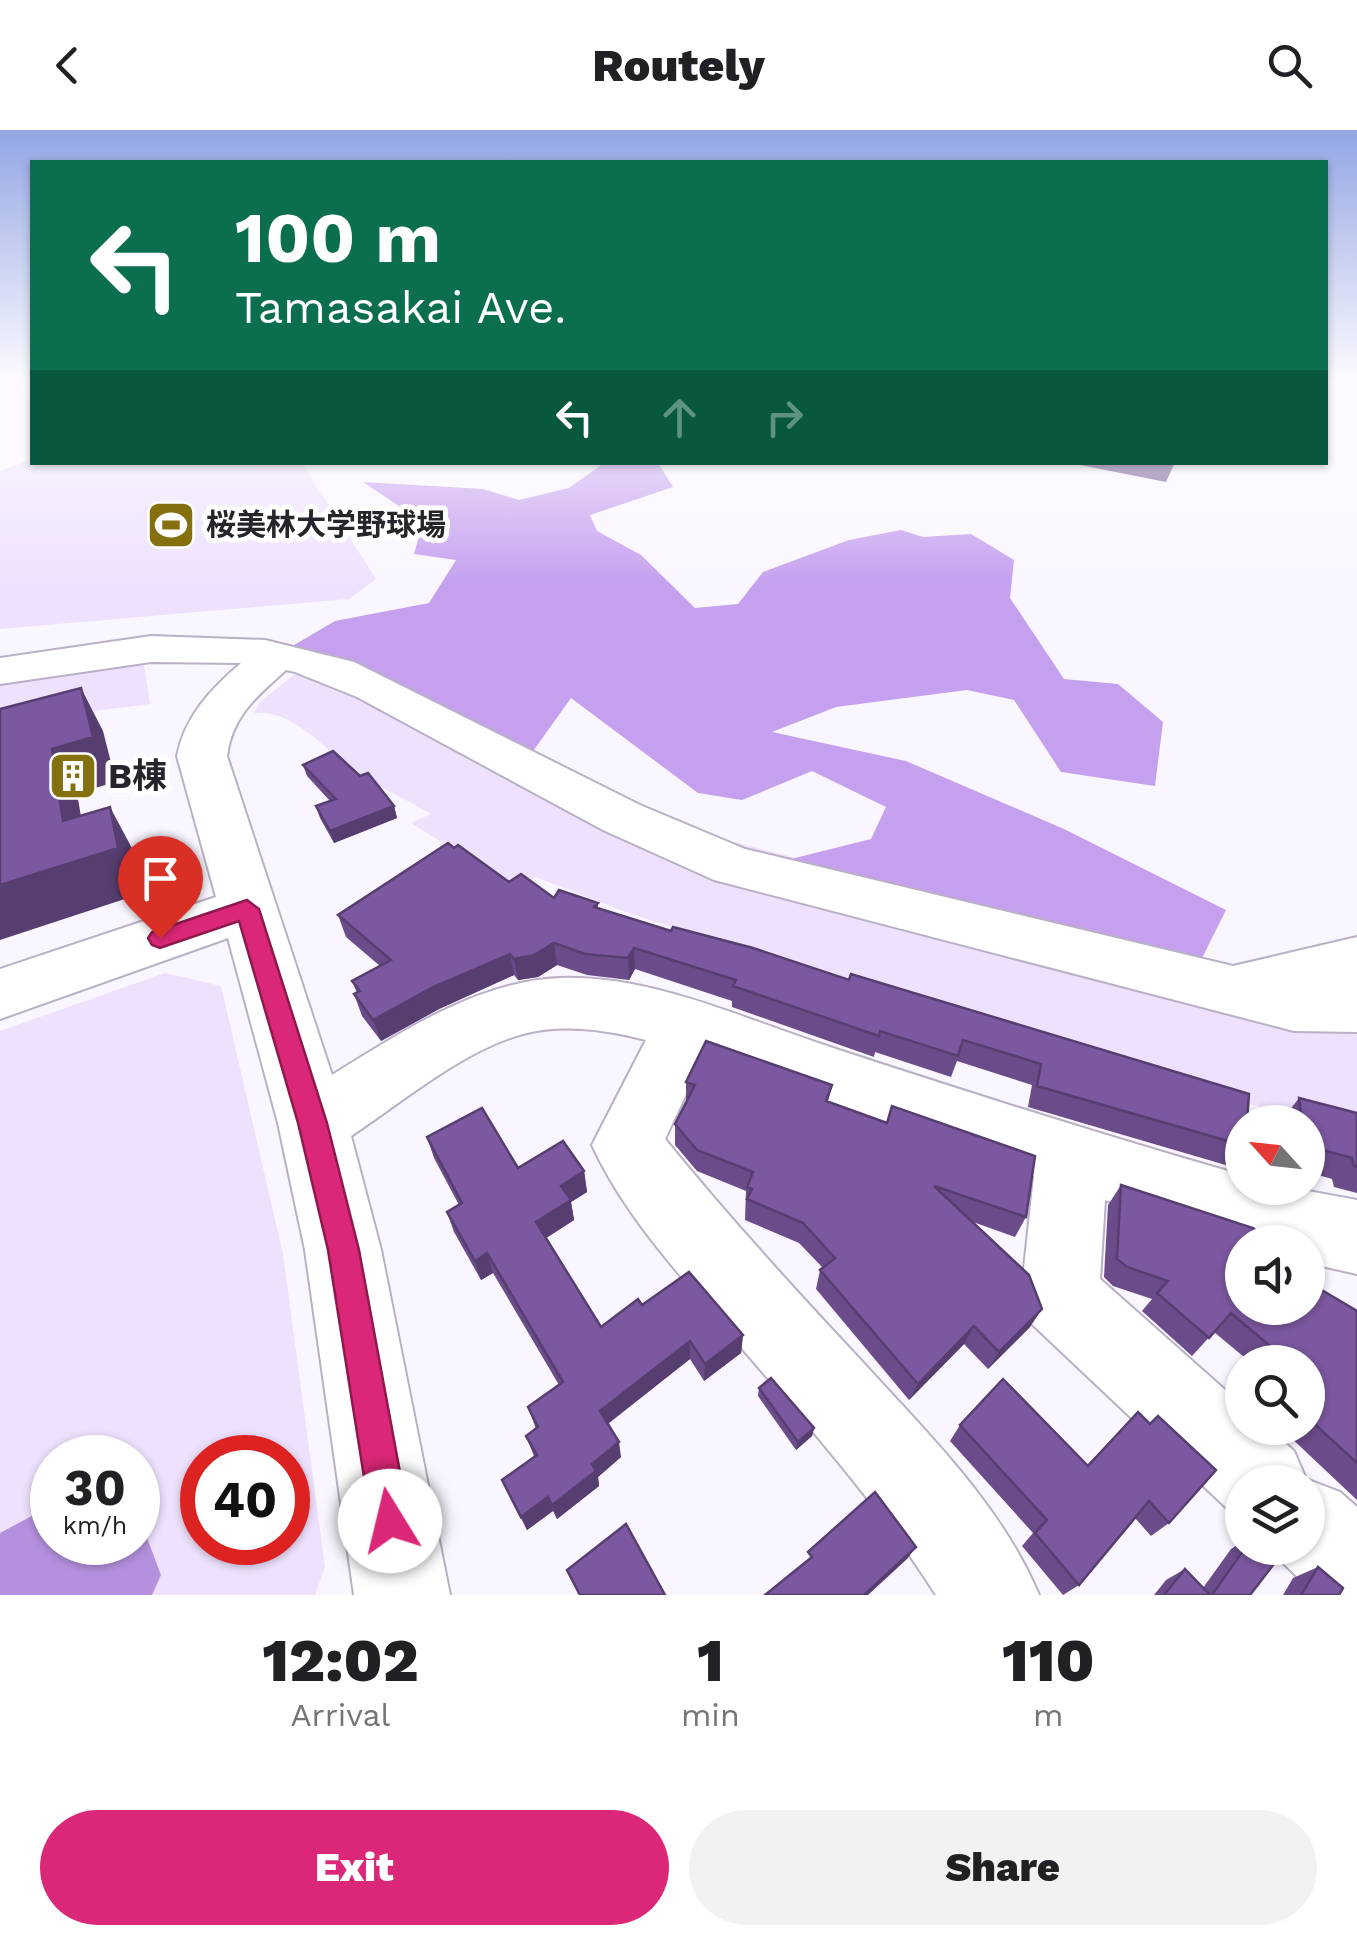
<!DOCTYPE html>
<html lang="en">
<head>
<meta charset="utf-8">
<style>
  :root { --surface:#fff; --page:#f2f2f2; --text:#202124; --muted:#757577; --accent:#db2777 }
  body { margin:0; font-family:"Work Sans","Noto Sans JP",sans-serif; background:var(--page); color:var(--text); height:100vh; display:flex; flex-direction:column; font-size:38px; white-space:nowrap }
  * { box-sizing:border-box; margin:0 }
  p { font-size:32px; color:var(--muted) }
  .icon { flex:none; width:55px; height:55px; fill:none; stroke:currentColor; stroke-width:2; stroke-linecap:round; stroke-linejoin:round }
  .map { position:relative; height:1465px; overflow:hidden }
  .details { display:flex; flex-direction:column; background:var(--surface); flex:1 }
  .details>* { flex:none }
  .hud { position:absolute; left:30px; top:30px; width:1298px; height:305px; border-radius:0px; box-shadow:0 2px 8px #0004; background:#0b6e4f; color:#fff; overflow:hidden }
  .needle { width:65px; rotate:297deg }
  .tools { position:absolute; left:1225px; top:975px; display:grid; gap:20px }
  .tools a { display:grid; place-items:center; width:100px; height:100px; border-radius:50%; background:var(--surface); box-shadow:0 2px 8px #0004; font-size:50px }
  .speed { position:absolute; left:30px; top:1305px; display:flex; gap:20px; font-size:50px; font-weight:700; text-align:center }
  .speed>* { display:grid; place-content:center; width:130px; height:130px; border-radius:50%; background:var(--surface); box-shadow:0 2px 8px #0004; line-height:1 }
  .speed small { font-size:25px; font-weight:400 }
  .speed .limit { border:15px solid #d22; background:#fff; color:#111 }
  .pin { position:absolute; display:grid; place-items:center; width:85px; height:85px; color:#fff; margin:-102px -42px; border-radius:50% 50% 50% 0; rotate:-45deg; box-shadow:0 0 10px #0007 }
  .pin .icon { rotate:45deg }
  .me { position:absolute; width:110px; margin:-55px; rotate:351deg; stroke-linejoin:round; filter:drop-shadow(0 0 8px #0008) }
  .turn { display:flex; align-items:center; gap:35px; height:210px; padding:0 40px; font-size:45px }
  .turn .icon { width:130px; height:130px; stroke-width:2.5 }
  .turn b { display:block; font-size:70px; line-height:85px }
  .lanes { display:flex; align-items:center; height:95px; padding:0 40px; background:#0003; justify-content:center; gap:50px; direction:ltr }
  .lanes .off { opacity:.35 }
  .eta { display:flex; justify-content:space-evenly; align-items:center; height:170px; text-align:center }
  .eta b { font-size:60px; font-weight:800; line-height:70px }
  .cta { display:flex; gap:20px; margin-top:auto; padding:20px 40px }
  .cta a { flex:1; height:115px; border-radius:60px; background:var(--accent); color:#fff; font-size:40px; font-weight:800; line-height:115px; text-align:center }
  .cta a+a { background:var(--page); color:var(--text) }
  header { display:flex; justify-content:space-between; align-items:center; height:130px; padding:0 40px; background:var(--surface); font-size:45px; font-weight:800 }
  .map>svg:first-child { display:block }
  .green { fill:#eee1fe; fill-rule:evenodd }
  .forest { fill:#c5a0ef }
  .water { fill:#b590de }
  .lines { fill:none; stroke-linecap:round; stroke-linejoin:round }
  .minor-casing { stroke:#b9b0c5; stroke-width:4 }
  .minor { fill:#fff; fill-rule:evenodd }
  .wall { fill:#6b4c8a }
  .shaded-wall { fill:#573e70 }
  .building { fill:#7c58a0; stroke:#573e70; stroke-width:2.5 }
  .route { fill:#db2777; stroke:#8e194d; stroke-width:2.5 }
  .labels { text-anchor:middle; stroke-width:10; stroke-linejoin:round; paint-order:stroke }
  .far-poi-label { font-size:30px; font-weight:bold; fill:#28242c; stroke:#fff; text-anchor:start }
  .poi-label { font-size:35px; font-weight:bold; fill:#28242c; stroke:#fff; text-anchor:start }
</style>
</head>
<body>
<header><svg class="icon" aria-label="back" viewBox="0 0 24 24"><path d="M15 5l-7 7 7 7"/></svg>Routely<svg class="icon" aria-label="search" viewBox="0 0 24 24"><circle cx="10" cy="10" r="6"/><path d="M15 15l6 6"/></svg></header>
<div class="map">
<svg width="1357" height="1465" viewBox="0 0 1357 1465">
  <rect width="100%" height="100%" fill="#faf6ff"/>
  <path class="green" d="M32,329V332L302,333L376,449L349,469L0,499V341Z
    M143,528L150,574L0,593V548Z
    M301,539L718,708L1200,832L1239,837L1357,814V997L1224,969L631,784L536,747L515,758L411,693L431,684C408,670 384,660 361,646C328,625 298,580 254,583L260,572Z
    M165,843L221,856L283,1124L325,1437L315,1465H0V901ZM52,1328H138V1412H52ZM202,1328H288V1412H202Z"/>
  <path class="forest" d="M604,333H658L673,357L590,385L597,401L641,425L695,478L738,474L763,442L849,410L901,400L923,407L971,404L1014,430L1010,468L1064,549L1118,554L1163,592L1155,656L1061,642L1014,570L967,560L836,577L772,602L906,631L1064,699L1226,780L1200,832L791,729L871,709L886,677L812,641L742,670L698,663L571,568L531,624L289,518L335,491L429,473L456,430L414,424L423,392L363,352L483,359L519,370L569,358Z"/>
  <path class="water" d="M52,1375V1412H138V1384L161,1445L152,1465H0V1403Z"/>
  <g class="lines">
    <g class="minor-casing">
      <path id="minor" d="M151,506L265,510L354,532L640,675L745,719L1233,836L1357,807V902L1294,901L714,750L603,700L357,567L295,542L286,540C257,566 232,586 227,626L332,945C400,903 477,851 560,848C652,845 744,889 830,917C967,962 1104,1006 1242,1045V1058H1292L1357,1070V1144L1308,1133V1112L1242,1115L1105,1070L1100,1149L1242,1275V1298H1268L1294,1321L1306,1349L1340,1362L1357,1377V1465H1316L1276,1426L1272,1418H1308V1352H1242V1388L1232,1383L1032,1194L1021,1166L1034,1046L703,928L665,1009C730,1089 799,1164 869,1239C932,1308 1002,1377 1039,1465H936C873,1366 793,1279 717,1189C672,1136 621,1079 592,1015L646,910C608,900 562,893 523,904C465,919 401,973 351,1006L381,1120L450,1465H354L305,1120L278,993L228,808L0,889V839L216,767L177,626C185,586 211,559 241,533L151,532L0,554V528Z"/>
    </g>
    <use href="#minor" class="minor"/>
  </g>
  <path class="wall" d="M1065,332H1175L1166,352Z
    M303,635L394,676L397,688L334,713L320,688L316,676L330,671L307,646Z
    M509,752L554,768L598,773V778L1242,992V1019L1229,1036L1028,977L1032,955L957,931L951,947L875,922L874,927L732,877V871L635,839L629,850L587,845L557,835L538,847L518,850L514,845L439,879L381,911L362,886L354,864L357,863L352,851L380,836L346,807L338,785Z
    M686,952L832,955L828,972L1026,1087L1015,1107L973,1092L1030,1197L988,1239L964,1214L909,1270L816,1159L820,1140L823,1138L799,1113L745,1090L746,1061L697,1041L675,1015V994L686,972Z
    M1299,968L1357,983V1063L1334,1057L1332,1049L1308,1042V992H1282V990Z
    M427,1007L518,1038L584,1041L587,1062L571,1072L574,1090L546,1108L601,1197L642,1175L743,1205L741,1223L704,1251L690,1229L608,1294L621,1327L598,1347L599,1356L557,1389L553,1381L527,1400L502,1350L534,1326L526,1306L536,1299L528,1277L559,1255L493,1143L481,1150L454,1102L447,1082L459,1075L434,1028Z
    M1121,1055L1242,1112L1357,1181V1370L1287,1304L1284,1307L1273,1298H1308V1232H1250L1214,1202L1192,1226L1142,1181L1152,1169L1113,1156L1104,1147L1108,1075Z
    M759,1258L814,1298L812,1306L796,1320L758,1266Z
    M1138,1282L1169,1393L1151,1406L1135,1388L1079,1455L1063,1465L1022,1416L1033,1403L950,1311L960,1295L1087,1335Z
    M1242,1412V1418H1264L1250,1465H1154L1166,1450L1185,1439L1203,1458L1231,1419Z
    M1318,1437L1339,1465H1283L1293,1448Z"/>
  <path class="shaded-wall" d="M81,558L103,601L116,652L77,663L88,728L110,677L134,722L143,763L0,810V755L63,691L52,619Z
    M394,676L397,688L334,713L330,701Z
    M554,813L557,835L538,847L518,850L514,829Z
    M634,818L635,839L629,850L628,828Z
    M510,824L514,845L439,879L381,911L373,890L433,857Z
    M584,1041L587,1062L571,1072L574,1090L540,1112L536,1092L561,1056Z
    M487,1123L493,1143L481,1150L475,1131Z
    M1042,1179L1030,1197L988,1239L999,1222Z
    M974,1196L964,1214L909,1270L918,1254Z
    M743,1205L741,1223L704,1251L705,1234Z
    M690,1211V1229L603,1297L600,1281Z
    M814,1298L812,1306L796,1320L798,1312Z
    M619,1312L621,1327L598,1347L599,1356L557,1389L552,1375L592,1334Z
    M548,1367L553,1381L527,1400L521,1387Z
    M916,1417L907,1429L868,1465H864Z"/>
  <path class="building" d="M81,558L93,607L52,619L63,691L110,677L118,718L0,755V579Z
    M333,621L360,646L368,643L394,676L330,701L316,676L336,669L303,635Z
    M448,713L454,718L458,715L509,752L521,744L554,768L559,760L598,773L594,777L671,801L673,797L753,818L849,850L851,844L1249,964L1247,992H1242V1015L1037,956L1041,934L963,910L958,926L880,901L879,906L733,856L736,850L634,818L628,828L585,824L554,813L534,825L514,829L510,824L433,857L373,890L354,864L360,861L352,851L391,830L338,785Z
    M706,911L832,955L826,971L887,993L892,976L1035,1026L1026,1087L934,1056L1029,1145L1042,1179L999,1222L974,1196L918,1254L820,1140L835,1128L803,1093L747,1069L752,1059L747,1057L753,1042L697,1020L675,994L695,955L686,952Z
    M1299,968L1357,983V1037L1354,1036L1352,1028L1308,1016V992H1302Z
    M482,978L518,1038L563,1011L584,1041L561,1056L571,1070L536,1092L601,1197L638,1169L642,1175L689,1142L743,1205L705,1234L690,1211L600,1281L619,1312L592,1334L596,1341L552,1375L548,1367L521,1387L502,1350L537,1325L526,1306L538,1297L528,1277L563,1252L487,1123L475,1131L447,1082L462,1073L427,1007Z
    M1121,1055L1253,1098L1270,1112H1242V1178H1308V1152L1357,1181V1333L1308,1288V1232H1277L1282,1226L1231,1183L1209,1208L1157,1163L1168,1151L1127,1137L1117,1129Z
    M771,1248L814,1298L798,1312L759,1258Z
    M1003,1249L1088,1336L1138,1282L1150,1294L1158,1286L1216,1340L1169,1393L1149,1371L1079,1455L1035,1403L1047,1390L960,1295Z
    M875,1362L916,1417L864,1465H765L812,1427L808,1422Z
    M626,1394L665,1465H580L567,1440Z
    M1245,1418H1264L1277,1430L1250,1465H1212Z
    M1318,1437L1343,1458L1339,1465H1301Z
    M1185,1439L1210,1465H1164Z"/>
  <linearGradient id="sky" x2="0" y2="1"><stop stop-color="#93a6e4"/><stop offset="0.55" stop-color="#fdfbff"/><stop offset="1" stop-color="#fdfbff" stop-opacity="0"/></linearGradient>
  <rect width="1357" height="456" fill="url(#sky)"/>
  <path class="route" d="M247,770L259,779L327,993L359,1120L409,1391L403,1404L390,1410L377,1404L371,1391L328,1120L298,993L239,791L160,818L152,815L148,808L152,802Z"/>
  <defs>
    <g id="stadium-square" transform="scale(2.5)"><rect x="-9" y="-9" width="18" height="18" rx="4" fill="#857010" stroke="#fff"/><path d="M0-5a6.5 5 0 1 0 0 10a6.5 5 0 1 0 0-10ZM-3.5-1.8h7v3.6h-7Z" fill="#fff"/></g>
    <g id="building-square" transform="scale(2.5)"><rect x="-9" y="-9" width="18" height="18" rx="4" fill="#857010" stroke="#fff"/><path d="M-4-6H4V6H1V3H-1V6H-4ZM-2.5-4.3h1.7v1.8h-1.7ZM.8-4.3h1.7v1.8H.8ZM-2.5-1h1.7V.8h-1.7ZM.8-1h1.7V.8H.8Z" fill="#fff"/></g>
  </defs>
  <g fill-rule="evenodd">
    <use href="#stadium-square" x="171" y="395"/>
    <use href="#building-square" x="73" y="646"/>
  </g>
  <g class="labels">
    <g class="far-poi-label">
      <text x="206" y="405">桜美林大学野球場</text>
    </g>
    <g class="poi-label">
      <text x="108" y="658">B棟</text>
    </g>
  </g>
</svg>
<div class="tools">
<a><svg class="needle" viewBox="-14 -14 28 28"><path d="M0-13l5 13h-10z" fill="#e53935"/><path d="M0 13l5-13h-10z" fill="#757577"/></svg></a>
<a><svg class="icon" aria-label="sound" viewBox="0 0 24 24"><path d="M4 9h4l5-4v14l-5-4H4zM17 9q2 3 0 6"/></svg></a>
<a><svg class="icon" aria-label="search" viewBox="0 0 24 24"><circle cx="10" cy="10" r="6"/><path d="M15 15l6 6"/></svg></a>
<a><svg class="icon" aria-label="layers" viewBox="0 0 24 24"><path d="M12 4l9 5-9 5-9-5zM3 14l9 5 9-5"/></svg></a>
</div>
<div class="speed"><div>30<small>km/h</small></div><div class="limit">40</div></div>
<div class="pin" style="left:160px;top:808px;background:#d93025"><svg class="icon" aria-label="arrive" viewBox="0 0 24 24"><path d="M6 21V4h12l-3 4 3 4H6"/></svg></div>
<svg class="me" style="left:390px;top:1391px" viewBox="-20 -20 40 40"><circle r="19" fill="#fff"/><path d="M0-13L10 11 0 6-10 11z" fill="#db2777"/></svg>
<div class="hud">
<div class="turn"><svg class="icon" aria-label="left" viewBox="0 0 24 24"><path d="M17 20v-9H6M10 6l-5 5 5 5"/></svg><div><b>100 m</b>Tamasakai Ave.</div></div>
<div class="lanes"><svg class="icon" aria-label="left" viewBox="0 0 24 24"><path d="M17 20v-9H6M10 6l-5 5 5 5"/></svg><svg class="icon off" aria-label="ahead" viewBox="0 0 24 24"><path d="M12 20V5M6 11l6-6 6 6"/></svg><svg class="icon off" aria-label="right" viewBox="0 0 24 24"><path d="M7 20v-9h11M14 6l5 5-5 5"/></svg></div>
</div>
</div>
<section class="details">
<div class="eta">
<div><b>12:02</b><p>Arrival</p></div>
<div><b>1</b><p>min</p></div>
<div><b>110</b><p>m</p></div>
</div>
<div class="cta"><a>Exit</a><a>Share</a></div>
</section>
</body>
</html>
